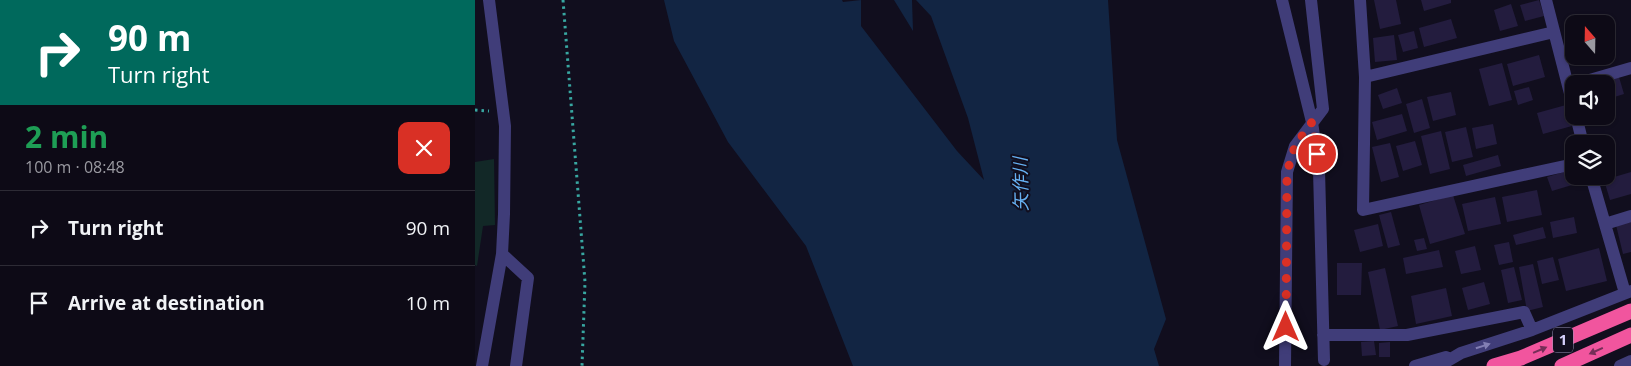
<!DOCTYPE html>
<html lang="en">
<head>
<meta charset="utf-8">
<style>
  :root { --surface:#0d0a16; --page:#1b1823; --text:#f1f3f6; --muted:#9a9aa1; --line:#2d2b35 }
  body { margin:0; font-family:"Open Sans","Noto Sans JP",sans-serif; background:var(--page); color:var(--text); height:100vh; display:flex; flex-direction:column; font-size:19px; white-space:nowrap }
  * { box-sizing:border-box; margin:0 }
  p { font-size:16px; color:var(--muted) }
  .icon { flex:none; width:28px; height:28px; fill:none; stroke:currentColor; stroke-width:2; stroke-linecap:round; stroke-linejoin:round }
  .map { position:relative; flex:1; overflow:hidden }
  .sheet { display:flex; flex-direction:column; background:var(--surface); width:475px }
  .sheet>* { flex:none }
  .banner { background:#00695c; color:#fff; overflow:hidden }
  .needle { width:32px; rotate:340deg }
  .buttons { position:absolute; left:1090px; top:15px; display:grid; gap:10px }
  .buttons a { display:grid; place-items:center; width:50px; height:50px; border-radius:10px; background:var(--surface); box-shadow:0 1px 4px #0004,0 0 0 1px var(--line); font-size:25px }
  .pin { position:absolute; display:grid; place-items:center; width:42px; height:42px; color:#fff; margin:-21px; border:2px solid #fff; border-radius:50%; box-shadow:0 1px 5px #0007 }
  .me { position:absolute; width:55px; margin:-28px; rotate:0deg; stroke-linejoin:round; filter:drop-shadow(0 0 4px #0008) }
  .turn { display:flex; align-items:center; gap:18px; height:105px; padding:0 25px; font-size:22px }
  .turn .icon { width:65px; height:65px; stroke-width:2.5 }
  .turn b { display:block; font-size:35px; line-height:42px }
  .round { display:grid; place-items:center; flex:none; width:52px; height:52px; border-radius:10px; background:var(--page) }
  .overview { display:flex; align-items:center; justify-content:space-between; height:85px; padding:0 25px }
  h1 { font-size:30px; font-weight:700; line-height:38px; color:#1e9e55 }
  ul { padding:0; list-style:none }
  li { display:flex; align-items:center; gap:15px; height:75px; padding:0 25px; border-top:1px solid var(--line) }
  li div { flex:1 }
  li b { display:block; font-size:19px }
  li em { font-style:normal }
  main { display:flex; flex:1; min-height:0 }
  .map>svg:first-child { display:block }
  .green { fill:#122827 }
  .water { fill:#122543 }
  .building { fill:#231c3e }
  .lines { fill:none; stroke-linecap:round; stroke-linejoin:round }
  .path { stroke:#38a7a1; stroke-width:3; stroke-dasharray:2.5 4; stroke-linecap:butt }
  .minor { stroke:#403d79; stroke-width:12 }
  .highway { stroke:#f1559e; stroke-width:15 }
  .oneway { fill:#837fb4 }
  .oneway2 { fill:#762e58 }
  .route { stroke:#d93025; stroke-width:9; stroke-dasharray:0 16.2 }
  .labels { text-anchor:middle; stroke-width:4; stroke-linejoin:round; paint-order:stroke }
  .shield { fill:#110e1e; stroke:#9a95b9; stroke-width:1 }
  .shield-label { font-size:15px; font-weight:bold; fill:#d5cffb }
  .water-label { font-size:18px; font-style:italic; fill:#66b0f2; stroke:#110e1e }
</style>
</head>
<body>
<main>
<section class="sheet">
<div class="banner">
<div class="turn"><svg class="icon" aria-label="right" viewBox="0 0 24 24"><path d="M7 20v-9h11M14 6l5 5-5 5"/></svg><div><b>90 m</b>Turn right</div></div>
</div>
<div class="overview"><div><h1>2 min</h1><p>100 m · 08:48</p></div><a class="round" style="background:#d93025;color:#fff"><svg class="icon" aria-label="close" viewBox="0 0 24 24"><path d="M6 6l12 12M18 6L6 18"/></svg></a></div>
<ul>
<li><svg class="icon" aria-label="right" viewBox="0 0 24 24"><path d="M7 20v-9h11M14 6l5 5-5 5"/></svg><div><b>Turn right</b></div><em>90 m</em></li>
<li><svg class="icon" aria-label="arrive" viewBox="0 0 24 24"><path d="M6 21V4h12l-3 4 3 4H6"/></svg><div><b>Arrive at destination</b></div><em>10 m</em></li>
</ul>
</section>
<div class="map">
<svg width="1156" height="366" viewBox="0 0 1156 366">
  <rect width="100%" height="100%" fill="#110e1e"/>
  <path class="green" d="M19,159L20,225L8,226L2,266L0,265V162Z"/>
  <path class="water" d="M189,0H367L368,2L386,0V26L482,151L509,180L493,118L456,16L441,0H633L642,140L691,319L679,349L684,366H378L331,246L253,142L199,41Z
    M419,0H437L438,31Z"/>
  <path class="building" d="M899,0H921L926,24L905,29Z
    M946,0H976V3L949,11Z
    M1064,0L1069,16L1050,21L1045,5Z
    M1036,4L1043,26L1025,31L1019,10Z
    M976,19L982,38L949,47L944,28Z
    M939,31L943,48L928,52L923,35Z
    M919,35L922,60L900,62L898,38Z
    M1064,55L1070,77L1038,86L1032,64Z
    M1027,63L1037,100L1014,106L1004,69Z
    M1144,77L1149,94L1133,99L1131,84H1128V82Z
    M1054,87L1058,100L1043,105L1039,91Z
    M922,88L927,103L908,109L903,95Z
    M976,92L981,115L958,121L952,97Z
    M947,99L955,128L939,133L931,104Z
    M1091,105L1097,126L1068,134L1062,113Z
    M927,114L932,131L902,140L897,122Z
    M1018,124L1022,144L1001,149L997,128Z
    M991,127L998,157L977,162L970,132Z
    M966,131L975,169L955,174L946,136Z
    M940,141L947,165L928,171L921,146Z
    M915,143L924,177L906,182L897,147Z
    M1023,155L1026,166L991,176L988,165Z
    M1099,169V176H1105L1107,182L1077,191L1072,177Z
    M1156,172V194L1135,200L1129,180Z
    M1062,190L1067,215L1032,222L1027,197Z
    M978,195L990,234L955,244L944,205Z
    M1020,197L1026,224L993,231L987,204Z
    M916,212L925,245L913,248L904,215Z
    M1099,217L1102,233L1078,238L1075,222Z
    M1156,222V252L1148,254L1141,225Z
    M903,224L908,246L885,252L879,230Z
    M1068,227L1071,238L1041,245L1038,235Z
    M949,238L952,249L942,251L939,240Z
    M1034,242L1038,262L1024,265L1019,245Z
    M1000,246L1006,270L986,274L980,251Z
    M1124,248L1132,281L1091,291L1083,259Z
    M964,250L968,267L931,274L928,258Z
    M1078,257L1084,280L1067,284L1062,261Z
    M862,263H887L886,295H862Z
    M1058,264L1068,307L1052,311L1044,267Z
    M1039,267L1047,300L1033,303L1026,270Z
    M910,268L923,326L905,330L893,272Z
    M1009,282L1015,304L993,310L987,288Z
    M971,288L977,316L941,324L936,296Z
    M899,341L901,355L887,356L886,342Z
    M915,342V357H904V343Z"/>
  <g class="lines">
    <path class="path" d="M88,0L110,282L107,366
      M0,110L14,111"/>
    <path class="minor" d="M807,0L837,122L844,170L849,360
      M885,0L890,77L888,210L1099,164
      M1071,0L1099,109
      M890,77L1079,32
      M1101,84L1156,68
      M1101,116L1108,144
      M1116,176L1150,293
      M1130,224L1156,216
      M27,254L53,278L41,366
      M848,335H932L1049,312L1057,330
      M7,366L27,254L29,214L30,126L14,0
      M810,366L812,172L820,146L848,109L836,0
      M940,366L971,357
      M964,366L986,353L1057,330L1156,291
      M1145,366L1156,361"/>
    <path class="highway" d="M1019,366L1046,358L1156,311
      M1087,366L1156,335"/>
  </g>
  <defs><path id="oneway-solid" d="M-6-.8H1V-3.2L6.5 0L1 3.2V.8H-6Z" transform="scale(1.25)"/></defs>
  <use class="oneway" href="#oneway-solid" transform="translate(1008 346) rotate(-17)"/>
  <g class="oneway2">
    <use href="#oneway-solid" transform="translate(1065 350) rotate(-23)"/>
    <use href="#oneway-solid" transform="translate(1121 351) rotate(156)"/>
  </g>
  <g class="lines">
    <path class="route" d="M811,327L812,172L820,146L837,122L842,154"/>
  </g>
  <g class="labels">
    <rect class="shield" x="1078" y="327.5" width="20" height="25" rx="4"/>
    <g class="shield-label">
      <text x="1088" y="345">1</text>
    </g>
    <g class="water-label">
      <text transform="translate(546 184) rotate(-91)" y="6">矢作川</text>
    </g>
  </g>
</svg>
<div class="buttons">
<a><svg class="needle" viewBox="-14 -14 28 28"><path d="M0-13l5 13h-10z" fill="#e53935"/><path d="M0 13l5-13h-10z" fill="#9a9aa1"/></svg></a>
<a><svg class="icon" aria-label="sound" viewBox="0 0 24 24"><path d="M4 9h4l5-4v14l-5-4H4zM17 9q2 3 0 6"/></svg></a>
<a><svg class="icon" aria-label="layers" viewBox="0 0 24 24"><path d="M12 4l9 5-9 5-9-5zM3 14l9 5 9-5"/></svg></a>
</div>
<div class="pin" style="left:842px;top:154px;background:#d93025"><svg class="icon" aria-label="arrive" viewBox="0 0 24 24"><path d="M6 21V4h12l-3 4 3 4H6"/></svg></div>
<svg class="me" style="left:811px;top:327px" viewBox="-20 -20 40 40"><path d="M0-17L14 15 0 8-14 15z" fill="#d93025" stroke="#fff" stroke-width="4"/></svg>
</div>
</main>
</body>
</html>
